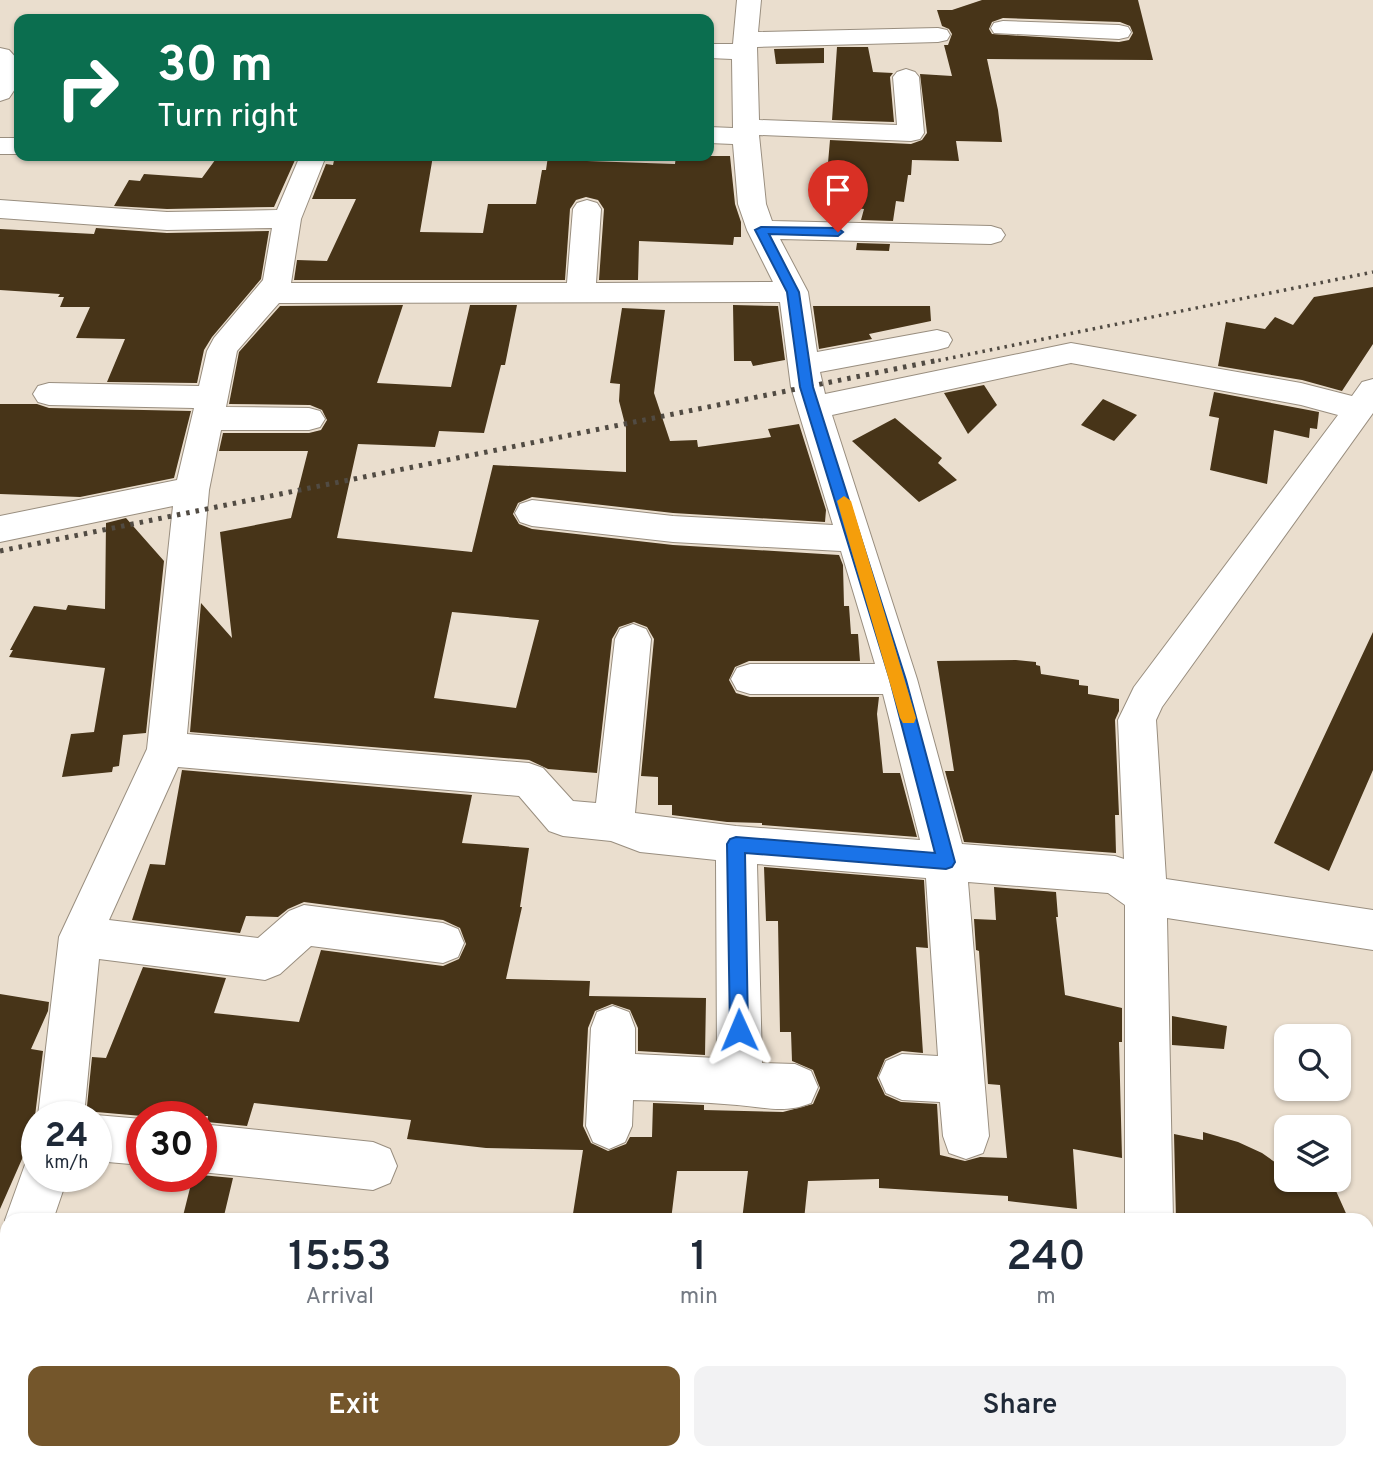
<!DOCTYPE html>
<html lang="en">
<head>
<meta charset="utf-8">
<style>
  :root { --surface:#fff; --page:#f2f2f3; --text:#1f2937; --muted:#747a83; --accent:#74562b }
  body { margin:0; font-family:Overpass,sans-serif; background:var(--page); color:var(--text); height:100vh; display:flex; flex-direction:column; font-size:26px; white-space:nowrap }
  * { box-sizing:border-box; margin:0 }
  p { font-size:23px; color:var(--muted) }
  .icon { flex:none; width:38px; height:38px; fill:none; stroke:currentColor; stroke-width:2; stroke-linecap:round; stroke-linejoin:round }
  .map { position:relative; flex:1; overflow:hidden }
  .drawer { position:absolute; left:0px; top:1213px; width:1374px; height:247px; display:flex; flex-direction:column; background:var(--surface); border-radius:21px 21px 0 0; box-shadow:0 2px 5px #0004 }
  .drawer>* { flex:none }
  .hud { position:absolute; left:14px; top:14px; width:700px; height:147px; border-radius:14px; box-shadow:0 2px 5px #0004; background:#0b6e4f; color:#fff; overflow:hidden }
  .buttons { position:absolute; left:1274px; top:1024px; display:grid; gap:14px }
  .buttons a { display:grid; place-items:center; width:77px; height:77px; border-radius:14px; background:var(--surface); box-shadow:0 2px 5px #0004; font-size:35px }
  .speed { position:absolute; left:21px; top:1101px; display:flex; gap:14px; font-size:35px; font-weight:700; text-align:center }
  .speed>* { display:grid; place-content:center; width:91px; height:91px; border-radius:50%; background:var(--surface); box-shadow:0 2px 5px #0004; line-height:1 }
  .speed small { font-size:18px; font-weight:400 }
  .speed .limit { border:10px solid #d22; background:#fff; color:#111 }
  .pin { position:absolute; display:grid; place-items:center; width:60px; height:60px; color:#fff; margin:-72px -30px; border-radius:50% 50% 50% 0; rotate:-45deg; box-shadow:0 0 7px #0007 }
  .pin .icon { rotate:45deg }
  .me { position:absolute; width:77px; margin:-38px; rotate:359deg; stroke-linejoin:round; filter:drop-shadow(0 0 5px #0008) }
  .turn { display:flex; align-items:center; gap:24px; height:147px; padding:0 28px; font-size:32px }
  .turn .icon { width:91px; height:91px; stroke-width:2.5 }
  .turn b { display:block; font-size:49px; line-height:60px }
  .eta { display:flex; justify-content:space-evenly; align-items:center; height:119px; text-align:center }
  .eta b { font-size:42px; font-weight:600; line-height:49px }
  .primary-button { display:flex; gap:14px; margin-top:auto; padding:14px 28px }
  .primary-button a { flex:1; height:80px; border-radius:14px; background:var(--accent); color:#fff; font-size:28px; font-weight:600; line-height:80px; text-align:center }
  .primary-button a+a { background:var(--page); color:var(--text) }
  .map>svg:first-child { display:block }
  .building { fill:#473418; fill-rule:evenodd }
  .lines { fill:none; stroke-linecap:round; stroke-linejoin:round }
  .minor-casing { stroke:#998e7f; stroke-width:2 }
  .minor { fill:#fff; fill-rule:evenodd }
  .rail-far1 { stroke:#514b43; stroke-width:3.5; stroke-dasharray:2.5 5; stroke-linecap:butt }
  .rail { stroke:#514b43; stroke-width:5; stroke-dasharray:3.5 6; stroke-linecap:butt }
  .route { fill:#1a73e8; stroke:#114b97; stroke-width:2 }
  .slow { fill:#f59e0b }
</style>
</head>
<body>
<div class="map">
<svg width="1373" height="1458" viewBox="0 0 1373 1458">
  <rect width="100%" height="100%" fill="#eadece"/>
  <path class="building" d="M982,0H1138L1153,60L987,59L998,110L1002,142L956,141L959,161L912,160L911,175H908L904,202L896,201L893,221L861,220L864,209L840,206L848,165L828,163L830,140L911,144L922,140L927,133L920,74L952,76L944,45H948L952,34L949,29L942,26L937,10H952ZM1003,18L1120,22L1130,26L1133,33L1129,40L1119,42L992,34L989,29L992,22Z
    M837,47H868L873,72L893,73L890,77L894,122L832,120Z
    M824,48V63L776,64L774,49Z
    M218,156L295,160L274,207L167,209L114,206L129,180L140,181L144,174L202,178Z
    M335,156H433L420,232L483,233L488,204H536L542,170H546L548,156H588L587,161L675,164L676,156H730L735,204L741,222V237H734L733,245L639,241L638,280H599L604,209L598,200L586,197L576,200L570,209L565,280H294L297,260L327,261L356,199H312L326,164L333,165Z
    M96,228L167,233L269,231L261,279L212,337L204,350L197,383L107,382L125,339L76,338L90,307H60L64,297H58L60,294L0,290V229L94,234Z
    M857,243L890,244L889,251L856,250Z
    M1373,287V344L1342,391L1302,380L1218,366L1226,322L1265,329L1275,317L1293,325L1314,297Z
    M403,305L377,383L451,387L470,305H517L505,365H501L484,433L439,431L435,447L358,444L337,538L472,552L493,465L626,472V428L619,401L620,384L610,383L622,308L665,310L654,393L670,441L697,440L698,447L771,437L768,429L799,424L826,510L825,522L673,513L532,497L518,503L513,514L519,524L532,529L673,545L839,555L843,565L844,606H849L851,634H858L860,661H749L735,667L729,680L736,693L750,697H879L877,714L883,773H900L917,837L762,825V823L727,822L672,815V805H658V777L641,776L654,639L647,627L634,622L619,627L612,639L597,773L548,769L529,760L190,732L201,603L232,638L220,532L291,518L308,451H219L223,433H309L321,430L327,420L322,410L310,405L229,404L239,352L280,306ZM452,612L539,620L516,708L434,698Z
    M733,305L778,306L785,360L753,366L751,361H734Z
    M813,306H930L931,321L869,334L872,339L819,349Z
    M984,385L997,405L968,434L944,393Z
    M1214,392L1319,412L1317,429L1310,428L1309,438L1274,430L1267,484L1210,470L1219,418L1209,416Z
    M1103,399L1137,415L1114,441L1081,425Z
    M0,404H37L49,408L191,411L174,478L80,497L0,494Z
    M895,418L942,458L938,463L957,480L919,502L852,441Z
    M126,518L164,561L146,733L123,735L119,766L113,767L112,772L62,777L71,734L94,732L105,668L9,657L13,650H10L34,606L66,610L68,605L105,609L106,523Z
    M1373,632V770L1329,871L1274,843Z
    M1016,660L1036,662V665L1040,666L1041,674L1079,680V685L1088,686V694L1119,699V711L1115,720L1119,815H1115L1116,853L964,842L945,771H954L937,661Z
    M182,770L472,795L462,843L529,848L520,907H522L506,979L590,981L589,996L706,998L705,1055L638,1051V1028L630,1010L612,1004L595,1011L588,1028L583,1126L591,1143L608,1151L626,1144L630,1137H652L653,1103L704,1105V1110L783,1112L813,1104L820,1088L813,1070L792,1061L791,1032H780L778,921H766L764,867L924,880L928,948L916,947L923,1053L902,1051L885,1059L877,1078L885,1095L901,1102L937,1104L940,1155L965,1161L980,1157L1007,1158L1000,1085L988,1084L979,951L976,950L974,919L996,920L994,887L1056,892L1058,917H1056L1065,995L1122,1008V1042H1119L1122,1158L1073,1149L1077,1209L1008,1201V1196L879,1188V1179L808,1181L804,1220H742L748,1171H677L671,1220H572L583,1150L486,1148L407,1139L411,1120L254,1103L247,1126L207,1122L208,1116H142L96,1112L86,1116L92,1057L106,1058L143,967L226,978L214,1013L299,1022L321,950L443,966L459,959L466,944L460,928L443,920L304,902L288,909L278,917L246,916L240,933L132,920L150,864L165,865Z
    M0,994L49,1002L48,1011L31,1049L43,1051L35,1116L37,1125L0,1209Z
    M1172,1016L1227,1026L1224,1049L1172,1045Z
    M1203,1132L1238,1142L1262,1153L1286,1170V1180H1297L1305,1187L1332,1182L1349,1220H1176L1174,1134L1203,1140Z
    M201,1175L233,1178L223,1220H182L193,1176Z"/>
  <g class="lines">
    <g class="minor-casing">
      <path id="minor" d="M737,0H761L758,32L938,28L947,30L950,35L947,40L938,42L757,47L759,120L897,125L893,77L897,72L906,69L915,72L919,77L924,133L920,139L911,141L759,135L766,204L772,221L991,226L1001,229L1005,235L1001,241L991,244L780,239L808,292L817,352L937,330L948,333L952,340L948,347L937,350L820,372L825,394L1071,343L1301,383L1352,396L1362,382L1373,379V413L1162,707L1156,720L1166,879L1373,910V950L1167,918L1173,1220H1125V905L1108,893L968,882L989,1136L983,1153L966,1159L949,1153L943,1136L940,1102L902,1100L886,1093L879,1077L886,1061L902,1054L938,1056L926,878L757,864L762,1063L795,1064L811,1071L818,1087L811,1103C785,1114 764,1107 737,1105C702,1102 668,1101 633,1100L632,1126L625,1142L609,1149L593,1142L586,1126L591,1028L597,1012L613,1006L629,1012L635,1028V1054L717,1058L716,860L640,852L611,841L563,836L549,831L519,796L178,767L109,920L258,938L289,911L304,905L443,923L458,929L464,943L458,957L443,963L311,946L280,974L265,980L99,959L84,1116H38L59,937L147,749L173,506L0,542V516L177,480L194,408L49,405L38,402L33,394L38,386L49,383L199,386L207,351L214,338L263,280L272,228L167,230L0,218V200L167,212L277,210L300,156H326L301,219L291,283H567L573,209L577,203L587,200L597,203L601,209L596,283L773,282L747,230L738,204L733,144L709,143V127L733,128L732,59L709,58V44H733ZM780,302L791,387L833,525L673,516L532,500L520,504L515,513L520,522L532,526L673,542L841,551L875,664H750L737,668L731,679L737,690L750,694H883L920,840L736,826L635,813L651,639L646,629L633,624L620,629L615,639L596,803L573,801L543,768L529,763L187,734L209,490L221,430H309L320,427L325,419L320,411L309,408L226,407L237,351L279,303ZM1071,363L1301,405L1338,415L1134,687L1118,720L1124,859L1115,856L962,844L917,679L832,415Z
        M1003,21L1119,25L1128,27L1131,32L1128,37L1119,39L994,33L991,28L994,23Z
        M0,48L9,50L19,61V83L9,98L0,101Z
        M0,138H19V154H0Z
        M96,1115L142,1119V1165L96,1161V1116H91Z
        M201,1124L373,1142L390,1149L397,1166L390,1183L373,1190L201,1172Z
        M37,1155V1176H68L53,1220H7V1225L5,1220L27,1159Z
        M7,1281V1382L0,1385V1284Z
        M853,1452H933L936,1458H855Z
        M1124,1452H1178V1458H1124Z
        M1256,1452H1310V1458H1256Z"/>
    </g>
    <use href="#minor" class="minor"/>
    <path class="rail-far1" d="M931,362L1373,272"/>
    <path class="rail" d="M0,551L939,360"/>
  </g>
  <path class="route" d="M761,227L838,228L843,232L838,236L769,234L799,292L813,387L906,680L955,862L952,867L946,869L745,853L748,1030L746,1036L739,1039L732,1036L730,1030L727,844L730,839L736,837L935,853L890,680L800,387L787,292L755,230Z"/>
  <path class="slow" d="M844,496L851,501L916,718L914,723H903L900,718L837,501Z"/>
</svg>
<div class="buttons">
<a><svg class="icon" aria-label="search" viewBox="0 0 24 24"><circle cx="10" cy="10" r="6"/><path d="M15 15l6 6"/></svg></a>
<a><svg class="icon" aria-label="layers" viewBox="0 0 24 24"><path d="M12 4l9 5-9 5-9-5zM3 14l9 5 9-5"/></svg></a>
</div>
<div class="speed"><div>24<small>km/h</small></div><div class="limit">30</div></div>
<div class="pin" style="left:838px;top:232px;background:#d93025"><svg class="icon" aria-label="arrive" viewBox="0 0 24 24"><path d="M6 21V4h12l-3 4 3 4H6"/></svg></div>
<svg class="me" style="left:739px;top:1030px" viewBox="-20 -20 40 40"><path d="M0-17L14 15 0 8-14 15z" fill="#1a73e8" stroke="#fff" stroke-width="4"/></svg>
<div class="hud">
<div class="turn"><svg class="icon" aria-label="right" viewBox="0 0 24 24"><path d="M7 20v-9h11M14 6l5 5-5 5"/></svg><div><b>30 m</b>Turn right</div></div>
</div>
<section class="drawer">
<div class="eta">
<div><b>15:53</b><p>Arrival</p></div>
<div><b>1</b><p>min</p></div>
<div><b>240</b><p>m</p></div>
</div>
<div class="primary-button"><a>Exit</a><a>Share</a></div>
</section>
</div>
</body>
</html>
